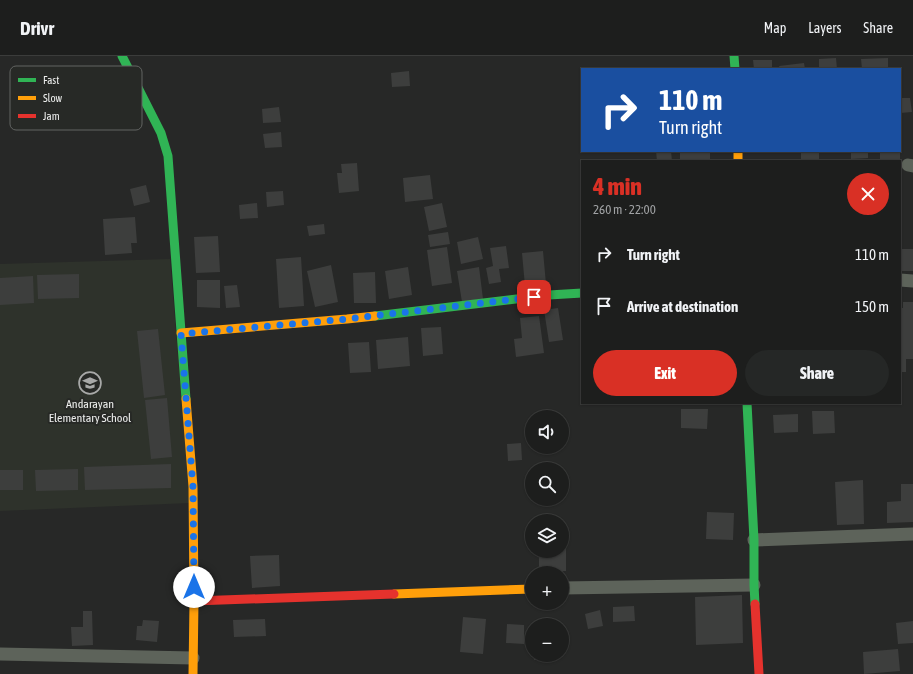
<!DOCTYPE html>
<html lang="en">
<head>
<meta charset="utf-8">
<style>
  :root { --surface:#1d1e1d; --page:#252726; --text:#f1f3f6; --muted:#a0a2a4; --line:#3b3c3b; --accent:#d93025 }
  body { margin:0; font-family:"Asap Condensed",sans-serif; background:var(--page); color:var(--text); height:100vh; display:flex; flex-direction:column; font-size:15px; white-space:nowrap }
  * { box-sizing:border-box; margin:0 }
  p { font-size:13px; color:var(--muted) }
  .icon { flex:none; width:22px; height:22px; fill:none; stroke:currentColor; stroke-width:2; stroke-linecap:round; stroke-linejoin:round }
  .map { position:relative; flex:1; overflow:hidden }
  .side { position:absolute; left:581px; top:104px; width:320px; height:244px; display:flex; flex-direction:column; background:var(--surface); border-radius:0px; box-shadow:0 1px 3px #0004,0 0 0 1px var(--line) }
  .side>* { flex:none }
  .top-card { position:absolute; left:581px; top:12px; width:320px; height:84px; border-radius:0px; box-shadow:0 1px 3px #0004,0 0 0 1px var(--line); background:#1a4fa0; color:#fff; overflow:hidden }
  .controls { position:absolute; left:525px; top:354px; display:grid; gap:8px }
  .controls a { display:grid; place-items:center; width:44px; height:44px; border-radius:50%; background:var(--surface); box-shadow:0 1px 3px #0004,0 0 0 1px var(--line); font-size:20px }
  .pin { position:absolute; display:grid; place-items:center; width:34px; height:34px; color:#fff; margin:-17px; border-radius:8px; box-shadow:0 2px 6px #0006 }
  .me { position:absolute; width:44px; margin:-22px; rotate:0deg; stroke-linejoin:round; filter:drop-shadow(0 0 3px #0008) }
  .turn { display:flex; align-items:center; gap:14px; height:84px; padding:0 12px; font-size:18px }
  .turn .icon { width:52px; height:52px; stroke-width:2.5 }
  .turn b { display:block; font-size:28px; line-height:34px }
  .round { display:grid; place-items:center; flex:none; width:42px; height:42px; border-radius:21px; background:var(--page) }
  .summary { display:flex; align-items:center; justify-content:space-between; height:68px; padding:0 12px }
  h1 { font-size:24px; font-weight:800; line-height:30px; color:var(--accent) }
  .action { display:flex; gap:8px; margin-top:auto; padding:8px 12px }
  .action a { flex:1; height:46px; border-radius:24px; background:var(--accent); color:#fff; font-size:16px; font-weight:800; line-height:46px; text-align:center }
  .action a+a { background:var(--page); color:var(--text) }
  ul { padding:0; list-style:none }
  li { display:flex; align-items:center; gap:12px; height:52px; padding:0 12px }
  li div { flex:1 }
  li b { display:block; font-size:15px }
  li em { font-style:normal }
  header { display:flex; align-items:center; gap:24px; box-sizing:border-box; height:56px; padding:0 20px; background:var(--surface); border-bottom:1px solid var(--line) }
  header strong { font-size:19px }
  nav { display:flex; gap:22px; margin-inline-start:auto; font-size:14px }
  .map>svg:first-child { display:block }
  .built { fill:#2e322b }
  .building { fill:#3d3e3d }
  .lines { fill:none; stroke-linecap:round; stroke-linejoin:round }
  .street { stroke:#5d635a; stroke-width:13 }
  .fast { stroke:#30b455; stroke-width:9 }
  .slow { stroke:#ff9f0a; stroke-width:9 }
  .jam { stroke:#e5322d; stroke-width:9 }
  .route { stroke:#1a73e8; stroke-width:7; stroke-dasharray:0 12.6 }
  .labels { text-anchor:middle; stroke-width:4; stroke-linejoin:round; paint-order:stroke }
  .poi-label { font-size:12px; fill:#edeeed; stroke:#272926 }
  .key { fill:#272926; stroke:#626462; stroke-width:1 }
  .key-label { font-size:11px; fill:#edeeed }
</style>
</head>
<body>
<header>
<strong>Drivr</strong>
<nav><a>Map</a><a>Layers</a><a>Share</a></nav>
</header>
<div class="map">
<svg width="913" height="618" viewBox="0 0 913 618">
  <rect width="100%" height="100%" fill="#272827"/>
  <path class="built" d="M170,203L190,447L0,455V208Z"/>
  <path class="building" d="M836,2L837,13H819V3Z
    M888,2V13H862L861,3Z
    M753,4H772V13H754Z
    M804,7L805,13H780L779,10Z
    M409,15L410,30L392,31L391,17Z
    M900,42H910L912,56L900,57Z
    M279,51L281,66L263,67L262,53Z
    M281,76L282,91L265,92L263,78Z
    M656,95H671L672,105H657Z
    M680,95H710V105H680Z
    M801,95H819V105H801Z
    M851,95H868V102L851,103Z
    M880,95H900V105H880Z
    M357,107L359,135L339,137L337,117H342L341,108Z
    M430,119L433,143L405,146L403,122Z
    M146,129L150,146L134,150L130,133Z
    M283,135L284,149L267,151L266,136Z
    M257,147L258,162L240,163L239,149Z
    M442,147L447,171L429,175L424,151Z
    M135,161L137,187H131L132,197L105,199L103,163Z
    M324,168L325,178L309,180L307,170Z
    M448,176L450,188L430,191L428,179Z
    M218,180L220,216L196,217L194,181Z
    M478,181L483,203L461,208L457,186Z
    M506,190L509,212L499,213L501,226L489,228L486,212L493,210L490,192Z
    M447,191L452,227L432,230L427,194Z
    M901,193H913V215H901Z
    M543,195L546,228L525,230L522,197Z
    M301,201L304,250L279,252L276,203Z
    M331,209L338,246L315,251L307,215Z
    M408,211L412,239L389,243L385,215Z
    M479,211L483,243L462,246L457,215Z
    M375,216L376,247H354L353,217Z
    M79,218V242L38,243L37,219Z
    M33,220L34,247L0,249V222Z
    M197,224H220V252L197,251Z
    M237,229L240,251L226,252L224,230Z
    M903,246H913V303H906V316H900V252H903Z
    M558,252L563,284L549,286L544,254Z
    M539,260L544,297L516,301L514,283L522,282L520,262Z
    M441,271L443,298L423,300L421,272Z
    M158,273L165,339L144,342L137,275Z
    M408,281L410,310L378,313L376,284Z
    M369,286L371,316L350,317L348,287Z
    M167,342L172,401L151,403L145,344Z
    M681,353H708L707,373L681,372Z
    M812,355H834L835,377L813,378Z
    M798,358V376L774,377L773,359Z
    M521,387L522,404L508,405L507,388Z
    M171,408V432L85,434L84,411Z
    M78,413V434L36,435L35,414Z
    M0,414H23V434H0Z
    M863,424L864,468L837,469L835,426Z
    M901,428H913V466L887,467V446L901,445Z
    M707,456L734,457L733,484L706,483Z
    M562,471H566V515H539V495H562Z
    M279,499L280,530L252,532L250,500Z
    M742,539L743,587L696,589L695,541Z
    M634,550L635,565L613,566V551Z
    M600,554L603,570L588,573L585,558Z
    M83,555H92L93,589L72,590L71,571H83Z
    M463,561L486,563L483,598L460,596Z
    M265,563L266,580L234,581L233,564Z
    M143,564L159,565L157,586L136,584L137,570H142Z
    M913,565V587L898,588L896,567Z
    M507,568L524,569V588L506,587Z
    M898,593L900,615L864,618L863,596Z
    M534,599H557V604H534Z"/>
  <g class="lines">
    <path class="street" d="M908,109L913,110
      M900,224L913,225
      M754,484L913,478
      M562,532L754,529
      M0,598L193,602"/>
    <path class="fast" d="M122,0L161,77L168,100L186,343
      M734,0L735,13
      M375,260L549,239L582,237
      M747,347L754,484V529L755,548"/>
    <path class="slow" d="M738,95V105
      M181,277L347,263L375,260
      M186,343L193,431L194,545L193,618
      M394,538L532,533"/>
    <path class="jam" d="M194,545L394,538
      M755,548L759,618"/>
  </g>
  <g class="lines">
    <path class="route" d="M194,531L193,431L181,278L347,263L534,241"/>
  </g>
  <defs>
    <g id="school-ring" transform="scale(1.15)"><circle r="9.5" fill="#272926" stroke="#a8a9a8" stroke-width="1.5"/><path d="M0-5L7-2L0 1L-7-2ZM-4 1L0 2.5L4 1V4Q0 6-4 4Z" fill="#a8a9a8"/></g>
  </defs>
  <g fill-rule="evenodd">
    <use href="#school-ring" x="90" y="327"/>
  </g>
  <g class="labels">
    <g class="poi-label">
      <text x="90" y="352">Andarayan<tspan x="90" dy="14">Elementary School</tspan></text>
    </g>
  </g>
  <rect x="10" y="10" width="132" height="64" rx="6" class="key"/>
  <rect x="18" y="22" width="18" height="4" fill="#30b455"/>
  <rect x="18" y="40" width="18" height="4" fill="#ff9f0a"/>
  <rect x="18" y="58" width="18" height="4" fill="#e5322d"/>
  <g class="key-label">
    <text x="43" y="28">Fast</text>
    <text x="43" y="46">Slow</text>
    <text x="43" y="64">Jam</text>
  </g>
</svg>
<div class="controls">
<a><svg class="icon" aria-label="sound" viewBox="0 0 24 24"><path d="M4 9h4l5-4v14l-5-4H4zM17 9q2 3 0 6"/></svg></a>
<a><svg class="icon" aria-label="search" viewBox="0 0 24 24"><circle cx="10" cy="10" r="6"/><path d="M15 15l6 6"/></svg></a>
<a><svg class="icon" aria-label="layers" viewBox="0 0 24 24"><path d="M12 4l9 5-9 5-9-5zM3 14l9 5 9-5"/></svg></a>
<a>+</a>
<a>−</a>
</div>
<div class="pin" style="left:534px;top:241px;background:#d93025"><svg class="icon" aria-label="arrive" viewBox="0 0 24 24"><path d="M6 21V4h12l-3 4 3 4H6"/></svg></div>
<svg class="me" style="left:194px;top:531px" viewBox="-20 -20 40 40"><circle r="19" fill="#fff"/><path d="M0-13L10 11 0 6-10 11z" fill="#1a73e8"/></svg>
<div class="top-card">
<div class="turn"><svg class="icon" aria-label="right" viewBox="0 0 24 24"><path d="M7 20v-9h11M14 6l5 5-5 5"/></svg><div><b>110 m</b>Turn right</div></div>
</div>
<section class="side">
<div class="summary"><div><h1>4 min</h1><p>260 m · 22:00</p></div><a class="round" style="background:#d93025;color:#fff"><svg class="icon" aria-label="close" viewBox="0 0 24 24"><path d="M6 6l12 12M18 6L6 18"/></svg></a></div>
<ul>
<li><svg class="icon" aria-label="right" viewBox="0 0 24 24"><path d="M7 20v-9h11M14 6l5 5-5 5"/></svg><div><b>Turn right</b></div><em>110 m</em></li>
<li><svg class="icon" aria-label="arrive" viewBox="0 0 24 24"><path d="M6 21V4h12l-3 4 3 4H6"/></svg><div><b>Arrive at destination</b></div><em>150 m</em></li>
</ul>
<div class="action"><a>Exit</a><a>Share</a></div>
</section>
</div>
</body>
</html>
